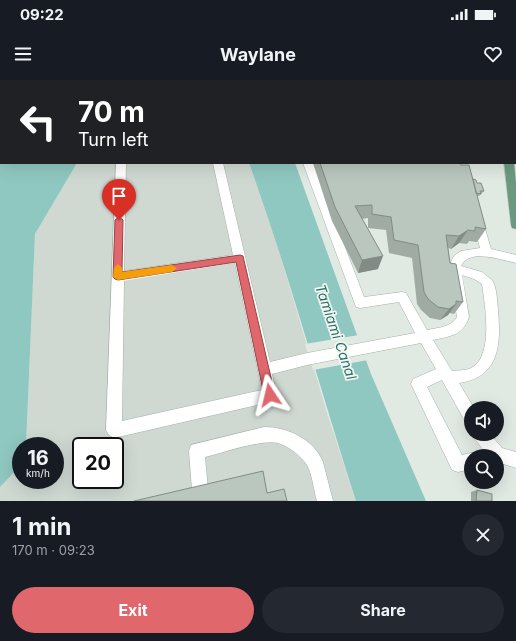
<!DOCTYPE html>
<html lang="en">
<head>
<meta charset="utf-8">
<style>
  :root { --surface:#171b24; --page:#242831; --text:#f1f3f6; --muted:#9ea1a6; --accent:#e0686d }
  body { margin:0; font-family:Inter,sans-serif; background:var(--page); color:var(--text); height:100vh; display:flex; flex-direction:column; font-size:15px; white-space:nowrap }
  * { box-sizing:border-box; margin:0 }
  p { font-size:13px; color:var(--muted) }
  .icon { flex:none; width:22px; height:22px; fill:none; stroke:currentColor; stroke-width:2; stroke-linecap:round; stroke-linejoin:round }
  .map { position:relative; height:421px; overflow:hidden }
  .side { display:flex; flex-direction:column; background:var(--surface); flex:1 }
  .side>* { flex:none }
  .guide { position:absolute; left:0px; top:0px; width:516px; height:84px; box-shadow:0 4px 16px #0002; background:#202124; color:#fff; overflow:hidden }
  .tools { position:absolute; left:464px; top:321px; display:grid; gap:8px }
  .tools a { display:grid; place-items:center; width:40px; height:40px; border-radius:50%; background:var(--surface); box-shadow:0 4px 16px #0002; font-size:20px }
  .speed { position:absolute; left:12px; top:357px; display:flex; gap:8px; font-size:20px; font-weight:700; text-align:center }
  .speed>* { display:grid; place-content:center; width:52px; height:52px; border-radius:50%; background:var(--surface); box-shadow:0 4px 16px #0002; line-height:1 }
  .speed small { font-size:10px; font-weight:400 }
  .speed .limit { border:2px solid #111; border-radius:6px; background:#fff; color:#111 }
  .pin { position:absolute; display:grid; place-items:center; width:34px; height:34px; color:#fff; margin:-41px -17px; border-radius:50% 50% 50% 0; rotate:-45deg; box-shadow:0 0 4px #0007 }
  .pin .icon { rotate:45deg }
  .me { position:absolute; width:44px; margin:-22px; rotate:350deg; stroke-linejoin:round; filter:drop-shadow(0 0 3px #0008) }
  .turn { display:flex; align-items:center; gap:14px; height:84px; padding:0 12px; font-size:18px }
  .turn .icon { width:52px; height:52px; stroke-width:2.5 }
  .turn b { display:block; font-size:28px; line-height:34px }
  .round { display:grid; place-items:center; flex:none; width:42px; height:42px; border-radius:21px; background:var(--page) }
  .overview { display:flex; align-items:center; justify-content:space-between; height:68px; padding:0 12px }
  h1 { font-size:24px; font-weight:700; line-height:30px }
  .action { display:flex; gap:8px; margin-top:auto; padding:8px 12px }
  .action a { flex:1; height:46px; border-radius:24px; background:var(--accent); color:#fff; font-size:16px; font-weight:700; line-height:46px; text-align:center }
  .action a+a { background:var(--page); color:var(--text) }
  .status { display:flex; justify-content:space-between; align-items:center; height:28px; padding:0 20px; background:var(--surface); direction:ltr }
  .status svg { height:11px; fill:currentColor }
  header { display:flex; justify-content:space-between; align-items:center; height:52px; padding:0 12px; background:var(--surface); font-size:18px; font-weight:700 }
  .map>svg:first-child { display:block }
  .built { fill:#cfd9d2; fill-rule:evenodd }
  .water { fill:#8fc8c0 }
  .pier { fill:#e1e9e3 }
  .lines { fill:none; stroke-linecap:round; stroke-linejoin:round }
  .minor-casing { stroke:#a4b0a8; stroke-width:1 }
  .major-casing { stroke:#c1c7c4; stroke-width:1 }
  .minor { fill:#fff; fill-rule:evenodd }
  .major { fill:#6b9980; fill-rule:evenodd }
  .wall { fill:#9faba3 }
  .shaded-wall { fill:#828b85 }
  .building { fill:#b9c7be; stroke:#828b85 }
  .route { fill:#e0686d; stroke:#924447 }
  .slow { fill:#f59e0b }
  .labels { text-anchor:middle; stroke-width:3.5; stroke-linejoin:round; paint-order:stroke }
  .water-label { font-size:14px; font-style:italic; fill:#256c63; stroke:#f1f6f2 }
</style>
</head>
<body>
<div class="status"><b>09:22</b><svg viewBox="0 0 49 12"><path d="M0 12V9h3v3zM5 12V6h3v6zM10 12V3h3v9zM15 12V0h3v12zM26 1h20v11H26zM47 4h2v5h-2z"/></svg></div>
<header><svg class="icon" aria-label="menu" viewBox="0 0 24 24"><path d="M4 6h16M4 12h16M4 18h16"/></svg>Waylane<svg class="icon" aria-label="heart" viewBox="0 0 24 24"><path d="M12 20l-8-8c-3-5 5-10 8-4 3-6 11-1 8 4z"/></svg></header>
<div class="map">
<svg width="516" height="421" viewBox="0 0 516 421">
  <rect width="100%" height="100%" fill="#e1e9e3"/>
  <path class="built" d="M77,83H249L270,141L327,333L356,421H0V407L21,385V400H55V366H26L35,154ZM81,366H115V400H81Z"/>
  <path class="water" d="M0,0L92,1H1V83H77L35,154L26,366H21V385L0,407Z
    M249,83H295L371,294L426,421H356C320,309 289,194 249,83Z"/>
  <path class="pier" d="M359,255L368,280L313,290L305,264Z"/>
  <g class="lines">
    <g class="minor-casing">
      <path id="minor" d="M300,0H308L299,1Z
        M379,0H393L394,1H380Z
        M470,0H485L486,1H471Z
        M515,11H516V15H515Z
        M515,77H516V83H515Z
        M116,83H126L124,191L233,175L213,83H223L270,282L307,273L415,253L399,222L360,228L356,227L303,83H313L364,217L402,212L406,213L427,250C437,248 452,247 457,237L449,186L454,176L461,171L480,168L473,141L474,138H482L491,169L516,175V183C501,180 469,168 461,186L482,192L492,200C497,208 497,220 498,230C501,264 500,297 459,303L474,328H471V345L466,343L442,300L427,307L462,375L471,373L477,375L471,376V389L458,392L452,390L411,304L413,299L436,289L421,263L307,285L272,294L277,315L275,320L270,322L114,358L109,355L106,350ZM235,183L262,310L122,341L124,201ZM462,195L474,199L482,204C485,225 494,277 471,288C466,291 458,290 452,291L433,260C450,256 463,256 469,237Z
        M264,347C287,347 314,359 323,382L333,421H317C314,411 312,393 307,385C301,376 289,366 278,363C261,359 223,373 205,377L208,410L206,416L200,418L194,416L192,410L189,371L191,365Z
        M472,354H490L502,368L516,372V388L497,382V376H488L475,359Z"/>
    </g>
    <g class="major-casing">
      <path id="major" d="M495,0H503V1H495Z
        M504,83H514L516,103V149L512,148L511,145Z"/>
    </g>
    <use href="#minor" class="minor"/>
    <use href="#major" class="major"/>
  </g>
  <path class="wall" d="M313,83H460L461,85L473,99L477,103L484,111L479,116H477L486,149L477,162L469,161L467,164L459,163L451,169L448,168L450,183L463,222L454,234L449,233L448,235L440,240L430,238L421,230L417,224L412,178L389,173L386,150L368,148V138L362,139L378,189L358,193L332,141Z
    M477,410L492,421H471V412Z"/>
  <path class="shaded-wall" d="M468,150L459,163L451,169L459,156Z
    M383,176L378,189L358,193L362,180Z
    M456,224L448,235L440,240L449,229Z"/>
  <path class="building" d="M113,0H213V1H113Z
    M388,0H394L401,1H388Z
    M320,83H460L461,85H469L486,149L475,147V151L468,150L459,156L446,155L450,183L456,184L463,222L456,221V224L449,229L438,227L428,219L424,212L418,165L394,160L391,137L372,134V125L355,126L383,176L362,180L335,127Z
    M473,99L476,100L477,103H481L484,111H480L481,114L476,113Z
    M263,391L267,413L284,409L287,421H134Z
    M477,410L492,414V421H476Z"/>
  <path class="route" d="M119,137L123,140L122,192L240,175L243,176L275,315L274,319L270,321L266,319L264,315L236,182L118,200L115,199L113,197L115,140Z"/>
  <path class="slow" d="M118,184L122,188V192L172,185L177,188L172,192L118,200L113,197L114,188Z"/>
  <g class="labels">
    <g class="water-label">
      <text transform="translate(336 252) rotate(71)" y="5">Tamiami Canal</text>
    </g>
  </g>
</svg>
<div class="tools">
<a><svg class="icon" aria-label="sound" viewBox="0 0 24 24"><path d="M4 9h4l5-4v14l-5-4H4zM17 9q2 3 0 6"/></svg></a>
<a><svg class="icon" aria-label="search" viewBox="0 0 24 24"><circle cx="10" cy="10" r="6"/><path d="M15 15l6 6"/></svg></a>
</div>
<div class="speed"><div>16<small>km/h</small></div><div class="limit">20</div></div>
<div class="pin" style="left:119px;top:140px;background:#d93025"><svg class="icon" aria-label="arrive" viewBox="0 0 24 24"><path d="M6 21V4h12l-3 4 3 4H6"/></svg></div>
<svg class="me" style="left:270px;top:315px" viewBox="-20 -20 40 40"><path d="M0-17L14 15 0 8-14 15z" fill="#e0686d" stroke="#fff" stroke-width="4"/></svg>
<div class="guide">
<div class="turn"><svg class="icon" aria-label="left" viewBox="0 0 24 24"><path d="M17 20v-9H6M10 6l-5 5 5 5"/></svg><div><b>70 m</b>Turn left</div></div>
</div>
</div>
<section class="side">
<div class="overview"><div><h1>1 min</h1><p>170 m · 09:23</p></div><a class="round"><svg class="icon" aria-label="close" viewBox="0 0 24 24"><path d="M6 6l12 12M18 6L6 18"/></svg></a></div>
<div class="action"><a>Exit</a><a>Share</a></div>
</section>
</body>
</html>
